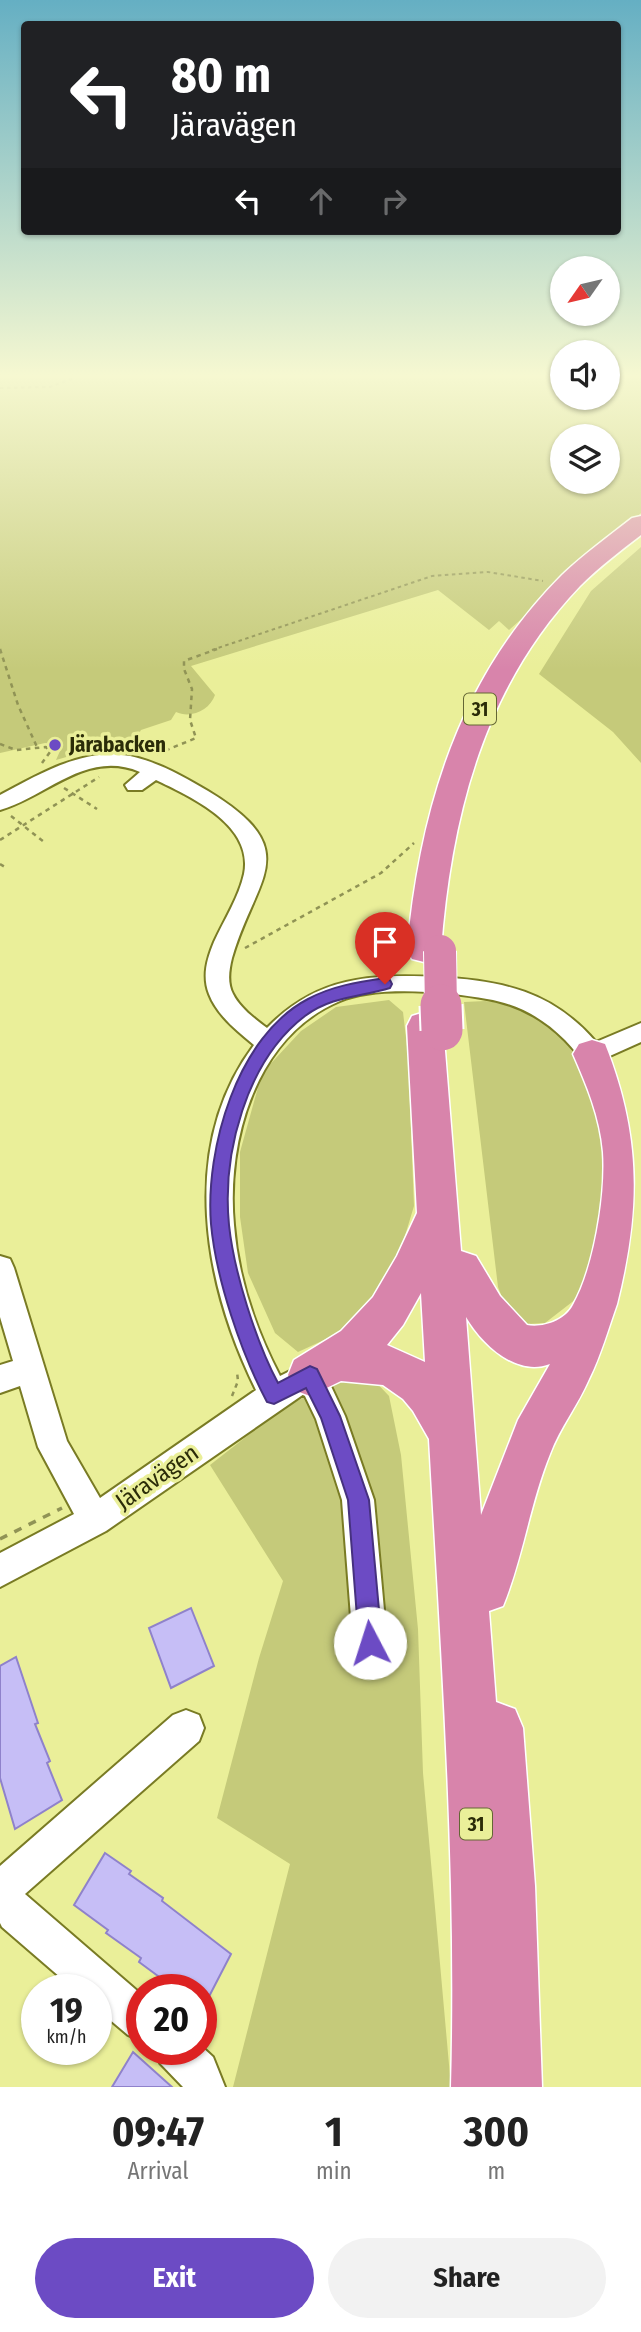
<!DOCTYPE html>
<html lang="en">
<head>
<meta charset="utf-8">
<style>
  :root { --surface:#fff; --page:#f2f2f2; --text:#222; --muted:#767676; --accent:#6c4bc4 }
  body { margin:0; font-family:"Fira Sans Condensed",sans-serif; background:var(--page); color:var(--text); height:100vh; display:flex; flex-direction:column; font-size:26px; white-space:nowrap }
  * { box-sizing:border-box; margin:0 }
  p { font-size:23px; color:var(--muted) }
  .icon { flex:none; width:38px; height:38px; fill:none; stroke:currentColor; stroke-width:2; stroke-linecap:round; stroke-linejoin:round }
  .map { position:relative; height:2087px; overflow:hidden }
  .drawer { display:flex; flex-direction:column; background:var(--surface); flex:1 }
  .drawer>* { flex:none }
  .top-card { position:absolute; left:21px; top:21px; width:600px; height:214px; border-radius:7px; box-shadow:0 2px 5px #0004; background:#202124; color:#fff; overflow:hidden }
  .needle { width:46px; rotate:236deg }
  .buttons { position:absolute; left:550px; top:256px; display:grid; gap:14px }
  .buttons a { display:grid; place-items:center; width:70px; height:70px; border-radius:50%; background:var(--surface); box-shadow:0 2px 5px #0004; font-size:35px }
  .speed { position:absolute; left:21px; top:1974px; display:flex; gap:14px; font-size:35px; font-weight:700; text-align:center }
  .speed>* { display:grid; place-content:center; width:91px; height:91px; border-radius:50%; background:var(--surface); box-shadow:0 2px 5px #0004; line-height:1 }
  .speed small { font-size:18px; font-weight:400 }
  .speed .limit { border:10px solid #d22; background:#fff; color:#111 }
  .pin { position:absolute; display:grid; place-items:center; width:60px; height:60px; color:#fff; margin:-72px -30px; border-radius:50% 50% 50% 0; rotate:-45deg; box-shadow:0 0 7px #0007 }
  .pin .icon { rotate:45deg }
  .me { position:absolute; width:77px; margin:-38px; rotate:355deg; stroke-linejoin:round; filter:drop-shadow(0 0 5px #0008) }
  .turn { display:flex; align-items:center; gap:24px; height:147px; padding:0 35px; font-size:32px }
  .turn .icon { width:91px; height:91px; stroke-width:2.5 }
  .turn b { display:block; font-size:49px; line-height:60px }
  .lanes { display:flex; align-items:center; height:66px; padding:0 35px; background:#0003; justify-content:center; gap:35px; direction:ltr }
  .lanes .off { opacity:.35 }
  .eta { display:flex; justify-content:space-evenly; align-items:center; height:119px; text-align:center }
  .eta b { font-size:42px; font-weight:700; line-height:49px }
  .primary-button { display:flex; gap:14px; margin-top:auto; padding:14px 35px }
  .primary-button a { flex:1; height:80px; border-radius:42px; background:var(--accent); color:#fff; font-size:28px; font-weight:700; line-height:80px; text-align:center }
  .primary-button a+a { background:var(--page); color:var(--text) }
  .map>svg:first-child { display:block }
  .green { fill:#c5ca7a; fill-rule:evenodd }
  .building { fill:#c6bef6; stroke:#8f82cb; stroke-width:2 }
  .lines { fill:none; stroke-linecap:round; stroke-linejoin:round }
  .minor-casing { stroke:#797b24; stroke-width:4 }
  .highway-casing { stroke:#fff; stroke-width:3 }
  .path-far2 { stroke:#909355; stroke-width:2; stroke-dasharray:3.5 3.5; stroke-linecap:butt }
  .path-far1 { stroke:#909355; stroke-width:2.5; stroke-dasharray:4.5 4.5; stroke-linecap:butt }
  .path { stroke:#909355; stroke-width:3.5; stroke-dasharray:8 8; stroke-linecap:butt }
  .minor { fill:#fff; fill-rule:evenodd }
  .highway { fill:#d884ab; fill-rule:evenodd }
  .highway-bridge-far1-casing { stroke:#fff; stroke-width:34; stroke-linecap:butt }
  .highway-bridge-casing { stroke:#fff; stroke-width:45; stroke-linecap:butt }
  .highway-bridge-far1 { stroke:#d884ab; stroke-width:32 }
  .highway-bridge { stroke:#d884ab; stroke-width:41 }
  .route { fill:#6c4bc4; stroke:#46317f; stroke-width:2 }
  .poi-dot { fill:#6c4bc4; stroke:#eaef99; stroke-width:2.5 }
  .labels { text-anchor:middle; stroke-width:7; stroke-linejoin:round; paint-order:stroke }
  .shield { fill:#eaef99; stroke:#646634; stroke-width:2 }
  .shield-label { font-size:19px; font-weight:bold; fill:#2b2c08 }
  .poi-label { font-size:21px; font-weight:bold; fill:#2b2c08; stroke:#eaef99; text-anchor:start }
  .near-street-label { font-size:24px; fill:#2b2c08; stroke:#eaef99 }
</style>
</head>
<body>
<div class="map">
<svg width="641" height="2087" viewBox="0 0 641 2087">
  <rect width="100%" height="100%" fill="#eaef99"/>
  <path class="green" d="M0,378H562V397H607V378H641V513L509,630L499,621L489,630L438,590L191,666L215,695C210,710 191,719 176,712L171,720L141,730L128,753L87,751L56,760L60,751L58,744L45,743L0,753ZM562,436H607V481H562Z
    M641,547V763L613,732L539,674L591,591Z
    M389,1000L403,1012L408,1055L414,1206L394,1272L348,1329L298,1352L275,1333L248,1273L240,1217V1152L262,1073L301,1031L336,1007Z
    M485,1001L513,1005L542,1018L562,1037L585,1070L605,1123L607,1219L576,1299L545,1323L528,1324L508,1313L498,1287L464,1002Z
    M341,1377L373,1379L389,1396L401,1455L418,1629L423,1773L451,2087H233L290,1864L217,1818L259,1658L283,1581L210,1465L279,1411Z"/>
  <path class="building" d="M191,1608L214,1666L171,1688L149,1628Z
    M16,1657L38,1723L35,1724L50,1761L47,1763L62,1800L15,1829L0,1778V1666Z
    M105,1853L131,1871L129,1874L163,1898L162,1901L231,1954L201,2012V1990H177L139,1962L141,1958L106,1933L108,1930L74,1905Z
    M133,2052L172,2087H112Z"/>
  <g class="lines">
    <g class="minor-casing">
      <path id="minor" d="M114,754C148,756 179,774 208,791C307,851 255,877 232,958C229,970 227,983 233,994C240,1008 255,1019 267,1028C317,976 371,974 439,977C503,981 552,991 596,1042L641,1023V1042L592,1064C579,1059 574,1049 565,1040C543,1018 518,1004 487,999C448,992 377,985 340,1001C256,1036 226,1141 234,1225C238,1277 256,1330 280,1376L310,1361L321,1365L345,1416L374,1500L387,1643L382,1655L370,1660L358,1655L353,1643L342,1500L316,1419L304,1394L106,1531L0,1587V1553L74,1514L38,1447L20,1386L0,1393V1365L13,1361L0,1317V1256L10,1259L14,1268L67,1441L100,1498L256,1390C204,1285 178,1147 254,1045C237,1031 217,1015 209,994C202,976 207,959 214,942C224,920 239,897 244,874C254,825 191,797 156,780L142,790H128L125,785L140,772C86,749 47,797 0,810V795C36,776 72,754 114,754Z
        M186,1710L199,1715L204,1728L199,1741L25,1894L142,1995V2041L128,2035L96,2008V1990H75L2,1927L0,1923V1866L173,1715Z
        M201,2046L213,2057L225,2087H183L160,2063L154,2049H201Z"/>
    </g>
    <g class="highway-casing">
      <path id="highway" d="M641,516V535C620,551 599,567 580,586C484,686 451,816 441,950L436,959L424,962L412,959L407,950C420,809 459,678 562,575C584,554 609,536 632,518Z
        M425,1012L438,1016L443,1026L461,1251L476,1256L500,1296L527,1325C542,1328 565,1321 573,1305C594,1268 606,1195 603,1152C600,1117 587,1086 573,1054L579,1044L592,1040L605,1044C641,1135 641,1208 617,1304C608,1329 601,1355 589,1379C578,1405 560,1427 550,1454C530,1503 523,1557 503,1606L489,1611L496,1702L515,1709L523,1728L535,1886L542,2087H451C457,1871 441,1655 429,1439L413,1411L403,1399L383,1385L341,1381L310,1396L294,1390L288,1375L294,1360L341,1331L373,1297L397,1256L417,1213L407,1026L412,1016ZM421,1293L425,1362L387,1345L403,1325ZM466,1317C482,1344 516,1377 550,1364L518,1420L481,1515Z"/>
    </g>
    <path class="path-far2" d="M0,388L50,387L74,378
      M212,650L432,576L488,572L543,581"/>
    <path class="path-far1" d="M0,649L18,705L37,747
      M0,744L16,750L46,747L50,752L42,763
      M157,754L196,738L190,720L192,689L184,669V661L217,649
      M64,788L97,809
      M11,816L44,842
      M0,840L99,777
      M0,864L5,867
      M245,948L381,873L414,843
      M232,1396L238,1381L237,1372"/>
    <path class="path" d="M0,1539L62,1508"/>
    <use href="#minor" class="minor"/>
    <use href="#highway" class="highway"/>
    <g class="highway-bridge-far1-casing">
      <path id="highway-bridge-far1" d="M440,951L441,1007"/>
    </g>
    <g class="highway-bridge-casing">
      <path id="highway-bridge" d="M441,1005L442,1030"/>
    </g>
    <use href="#highway-bridge-far1" class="highway-bridge-far1"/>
    <use href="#highway-bridge" class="highway-bridge"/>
  </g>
  <linearGradient id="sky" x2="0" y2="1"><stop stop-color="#65afc3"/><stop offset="0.56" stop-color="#f6f8d1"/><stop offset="1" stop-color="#f6f8d1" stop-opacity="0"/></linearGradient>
  <rect width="641" height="670" fill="url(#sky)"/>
  <path class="route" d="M385,978L390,980L392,984L390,988C360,997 332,996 305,1016C246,1061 222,1154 229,1225C234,1272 256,1342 278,1383L310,1366L317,1369L340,1416L369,1500L382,1643L378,1651L370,1654L363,1651L359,1643L348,1500L321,1418L306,1388L274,1404L267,1402C241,1353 216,1279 211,1224C205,1149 237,1036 308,999C332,986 358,982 385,978Z"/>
  <circle class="poi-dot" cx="55" cy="745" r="7"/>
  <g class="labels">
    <g class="shield">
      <rect x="464" y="693.5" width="32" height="31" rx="5"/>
      <rect x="460" y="1808.5" width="32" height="31" rx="5"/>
    </g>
    <g class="shield-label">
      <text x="480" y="716">31</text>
      <text x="476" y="1831">31</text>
    </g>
    <g class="poi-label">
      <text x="69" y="752">Järabacken</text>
    </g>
    <g class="near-street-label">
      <text transform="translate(157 1477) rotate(-35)" y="8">Järavägen</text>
    </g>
  </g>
</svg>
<div class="buttons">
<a><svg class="needle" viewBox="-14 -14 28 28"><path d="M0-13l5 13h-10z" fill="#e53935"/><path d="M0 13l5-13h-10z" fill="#767676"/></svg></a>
<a><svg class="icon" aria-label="sound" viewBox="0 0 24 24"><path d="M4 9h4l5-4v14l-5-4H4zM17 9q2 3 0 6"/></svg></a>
<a><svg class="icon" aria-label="layers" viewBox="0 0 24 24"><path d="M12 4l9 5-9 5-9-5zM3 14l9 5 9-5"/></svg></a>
</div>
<div class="speed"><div>19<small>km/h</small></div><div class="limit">20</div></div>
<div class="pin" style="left:385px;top:984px;background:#d93025"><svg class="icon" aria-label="arrive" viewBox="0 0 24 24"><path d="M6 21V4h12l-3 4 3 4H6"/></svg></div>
<svg class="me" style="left:370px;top:1643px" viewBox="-20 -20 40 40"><circle r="19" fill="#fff"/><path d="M0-13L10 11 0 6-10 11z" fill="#6c4bc4"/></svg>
<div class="top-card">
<div class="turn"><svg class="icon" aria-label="left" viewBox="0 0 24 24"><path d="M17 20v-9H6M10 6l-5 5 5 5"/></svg><div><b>80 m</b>Järavägen</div></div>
<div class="lanes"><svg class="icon" aria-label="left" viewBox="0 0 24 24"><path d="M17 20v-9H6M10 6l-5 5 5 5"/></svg><svg class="icon off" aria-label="ahead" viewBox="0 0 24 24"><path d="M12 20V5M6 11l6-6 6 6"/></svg><svg class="icon off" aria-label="right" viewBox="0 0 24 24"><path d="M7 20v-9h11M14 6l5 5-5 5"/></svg></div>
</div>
</div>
<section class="drawer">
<div class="eta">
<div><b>09:47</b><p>Arrival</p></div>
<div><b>1</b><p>min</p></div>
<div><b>300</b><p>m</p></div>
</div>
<div class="primary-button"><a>Exit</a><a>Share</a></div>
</section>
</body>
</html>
